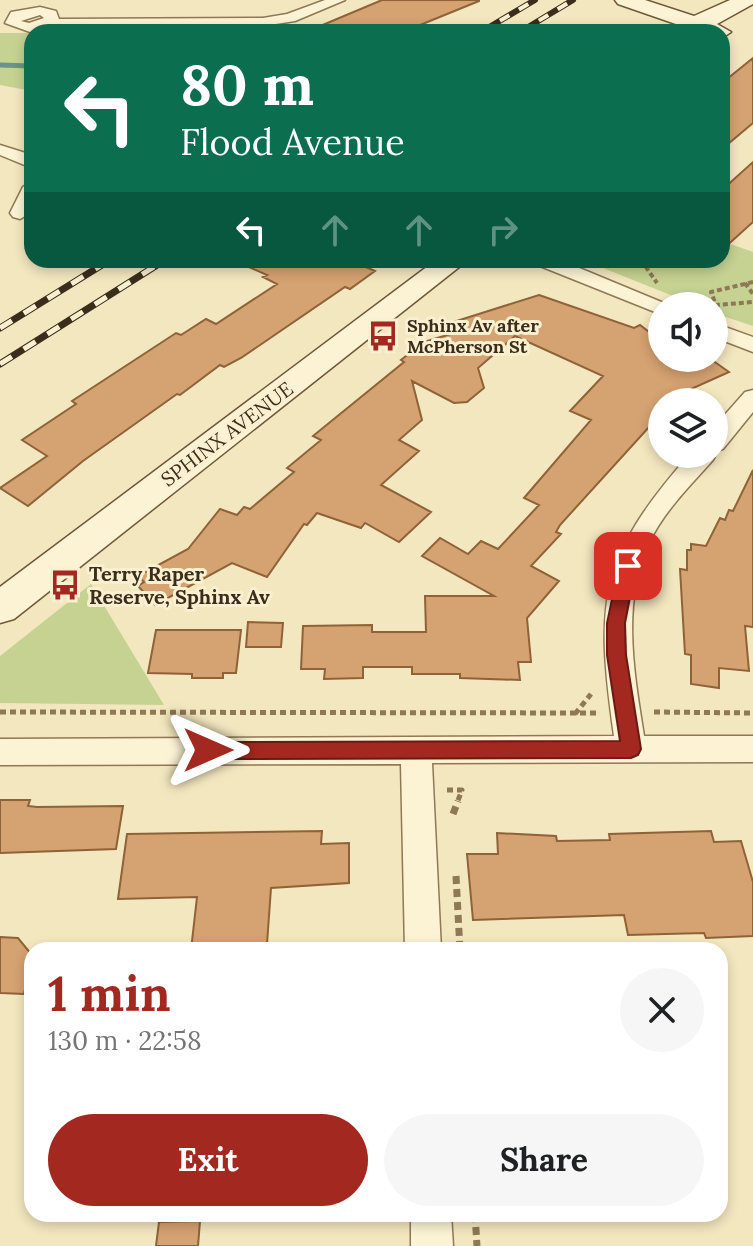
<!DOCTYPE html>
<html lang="en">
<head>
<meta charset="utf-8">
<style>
  :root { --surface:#fff; --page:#f6f6f6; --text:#202124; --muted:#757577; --accent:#a3281f }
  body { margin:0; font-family:Lora,serif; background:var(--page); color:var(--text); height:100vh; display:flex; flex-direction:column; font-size:30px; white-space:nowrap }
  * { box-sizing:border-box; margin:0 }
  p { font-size:26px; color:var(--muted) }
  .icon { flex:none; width:44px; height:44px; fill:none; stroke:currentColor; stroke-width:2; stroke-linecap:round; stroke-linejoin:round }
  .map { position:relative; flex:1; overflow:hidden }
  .sheet { position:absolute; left:24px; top:942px; width:704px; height:280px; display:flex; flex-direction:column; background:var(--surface); border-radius:24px; box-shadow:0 4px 12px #0003 }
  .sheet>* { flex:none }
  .banner { position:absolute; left:24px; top:24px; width:706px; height:244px; border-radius:24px; box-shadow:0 4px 12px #0003; background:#0b6e4f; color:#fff; overflow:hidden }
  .fabs { position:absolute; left:648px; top:292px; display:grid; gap:16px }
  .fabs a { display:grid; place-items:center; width:80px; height:80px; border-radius:50%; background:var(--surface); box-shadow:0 4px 12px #0003; font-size:40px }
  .pin { position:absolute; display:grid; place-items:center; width:68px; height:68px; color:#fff; margin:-34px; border-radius:16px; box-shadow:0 4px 12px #0006 }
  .me { position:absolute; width:88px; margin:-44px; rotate:90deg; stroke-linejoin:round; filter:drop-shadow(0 0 6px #0008) }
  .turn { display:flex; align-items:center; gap:28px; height:168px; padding:0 24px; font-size:36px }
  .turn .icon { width:104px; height:104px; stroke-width:2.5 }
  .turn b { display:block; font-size:56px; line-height:68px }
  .lanes { display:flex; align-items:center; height:76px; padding:0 24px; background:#0003; justify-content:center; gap:40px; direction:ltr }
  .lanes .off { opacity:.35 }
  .round { display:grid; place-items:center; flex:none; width:84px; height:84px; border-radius:42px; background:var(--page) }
  .head { display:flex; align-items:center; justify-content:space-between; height:136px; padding:0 24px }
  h1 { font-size:48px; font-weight:800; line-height:60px; color:var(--accent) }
  .action { display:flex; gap:16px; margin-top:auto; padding:16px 24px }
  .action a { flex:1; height:92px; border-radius:48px; background:var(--accent); color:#fff; font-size:32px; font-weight:800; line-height:92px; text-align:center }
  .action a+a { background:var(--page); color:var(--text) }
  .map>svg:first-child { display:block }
  .green { fill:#c6d292 }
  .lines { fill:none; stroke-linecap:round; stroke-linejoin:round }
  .stream { stroke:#69938c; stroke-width:5 }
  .building { fill:#d5a271; stroke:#8f6238; stroke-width:2 }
  .street-casing { stroke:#8e7855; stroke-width:3 }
  .secondary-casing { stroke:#6f5839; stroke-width:3 }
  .path-far2 { stroke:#8e7855; stroke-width:4; stroke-dasharray:5 3; stroke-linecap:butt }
  .path-far1 { stroke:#8e7855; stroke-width:5; stroke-dasharray:6 4; stroke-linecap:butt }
  .path { stroke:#8e7855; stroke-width:7; stroke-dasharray:8 5; stroke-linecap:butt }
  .street { fill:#fcf3d4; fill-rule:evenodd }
  .secondary { fill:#fcf3d4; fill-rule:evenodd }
  .rail-far1-casing { stroke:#3b2d1b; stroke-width:6 }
  .rail-casing { stroke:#3b2d1b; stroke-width:7 }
  .rail-far1 { stroke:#f9f0d0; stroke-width:4; stroke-dasharray:11; stroke-linecap:butt }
  .rail { stroke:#f9f0d0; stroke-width:5; stroke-dasharray:14; stroke-linecap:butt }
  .route { fill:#a3281f; stroke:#6a1a14; stroke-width:2 }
  .labels { text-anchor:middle; stroke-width:6; stroke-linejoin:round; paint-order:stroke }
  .far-poi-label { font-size:18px; font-weight:bold; fill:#3b2d1b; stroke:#f9f0d0; text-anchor:start }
  .street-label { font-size:20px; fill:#3b2d1b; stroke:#f9f0d0 }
  .poi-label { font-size:20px; font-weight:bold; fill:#3b2d1b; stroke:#f9f0d0; text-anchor:start }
</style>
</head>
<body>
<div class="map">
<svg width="753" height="1246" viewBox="0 0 753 1246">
  <rect width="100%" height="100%" fill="#f3e7bf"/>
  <path class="green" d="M0,33H32V91L0,85Z
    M722,241L753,252V326L714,313V306H698L583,260H722Z
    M91,584L164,705L0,703V656Z"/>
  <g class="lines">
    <path class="stream" d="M0,65L32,66"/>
  </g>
  <path class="building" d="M382,0H479V1L403,32H306Z
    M753,58V123L722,149V83Z
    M753,162V222L722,250V190Z
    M233,260H350L375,271L350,289L345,287L241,358L224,367L220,365L180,395L177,394L83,461L28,506L0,488L47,456L22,440L76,404L72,401L176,333L181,335L206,319L216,324L277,284L263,277L267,275Z
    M539,295L634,328L640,325L662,342V358H709L729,372L662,402L660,415L560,525L556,532L561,534L531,566L559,581L527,618L531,662H518L520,680L460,678V674H412V667H363V678L324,679L325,669H301L303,626L372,625V632H426L425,596H494L422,556L440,538L468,554L481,541L498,549L539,505L524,498L591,420L570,411L603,376L515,336L478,368L484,388L467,402L454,403L412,381L422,420L399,440L419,451L381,485L431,512L399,542L365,523L361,528L317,513L307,525L304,524L267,577L232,563L155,605L138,586L144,582L138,576L188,549L220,509L237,515L244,507L250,509L294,472L287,468L321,440L313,436L404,362L401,360L424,342L454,333L447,324Z
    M753,470V627L745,626L749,671L719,668V688L691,684V655L685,654L680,569L687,570V550H691V544L706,546L720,518L725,520L729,510L733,511Z
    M248,622L283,623L281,647H246Z
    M156,630H241L236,673H223V678H192V674L148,673Z
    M0,800H30L28,806L37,807L123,806L116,849L0,853Z
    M322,831L321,844L349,843V883L271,888L267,944H224L223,950H191L197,897L118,899L127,834Z
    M711,831L714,842L741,841L753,882V936L706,938L704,933L628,935L624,915L473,920L467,854H498L497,833L556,836L557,841L610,840L609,834Z
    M0,937L18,938L32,955L24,994L0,993Z
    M200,1221L198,1246H156L159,1222Z"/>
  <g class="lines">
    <g class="street-casing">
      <path id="street" d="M325,0H345L295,21L263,26L45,28L30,32L5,23L11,12L40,7L56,11L59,19L263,18L287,14ZM40,15L44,18L29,23L21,21Z
        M0,145L32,155V168L0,155Z
        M32,181L30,213L20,219L13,217L10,213L23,187Z
        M532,260H560L671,306H662V314L655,312L535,264Z
        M714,323L753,337V352L714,337Z
        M753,390V412L723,449L714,451L716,454L713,460C690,486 664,511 649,543C621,603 634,673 644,736H753V762L432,763L441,950H405L401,764L0,765V739L614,736C595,602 598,558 690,454H714V427L745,392Z
        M411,1214H451L453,1246H411Z"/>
    </g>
    <g class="secondary-casing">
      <path id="secondary" d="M615,0H645L694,16L730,0H753V4L717,24L731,32L722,38V32H699L618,4Z
        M436,260H468L14,619L0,623V587Z"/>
    </g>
    <path class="path-far2" d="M641,260L657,283
      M753,282L711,292L716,305L753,302
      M745,283L753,294"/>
    <path class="path-far1" d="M0,712L596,713
      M654,712L753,713
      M575,714L591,694
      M447,790H462L457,803"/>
    <path class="path" d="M453,814L458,801
      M456,876L460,950
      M475,1214L477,1246"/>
    <use href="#street" class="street"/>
    <use href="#secondary" class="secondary"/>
    <g class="rail-far1-casing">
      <path id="rail-far1" d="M481,32L535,0
        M520,32L573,0"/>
    </g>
    <g class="rail-casing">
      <path id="rail" d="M0,328L110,260
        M0,364L165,260"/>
    </g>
    <use href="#rail-far1" class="rail-far1"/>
    <use href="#rail" class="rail"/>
  </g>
  <path class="route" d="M628,559L636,566L625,623L626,655L641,749L638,755L631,758L208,759L201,756L198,750L201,744L208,742L620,741L607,655V623L619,566Z"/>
  <defs>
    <g id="bus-bare" transform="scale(2.4)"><path d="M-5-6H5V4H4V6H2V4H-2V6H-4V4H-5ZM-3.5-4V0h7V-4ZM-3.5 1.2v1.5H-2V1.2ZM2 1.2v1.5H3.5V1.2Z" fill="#a3281f" stroke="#f9f0d0" stroke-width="2.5" paint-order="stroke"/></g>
  </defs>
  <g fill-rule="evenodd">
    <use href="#bus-bare" x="383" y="336"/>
    <use href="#bus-bare" x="65" y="585"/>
  </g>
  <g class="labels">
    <g class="far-poi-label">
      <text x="407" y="332">Sphinx Av after<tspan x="407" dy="21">McPherson St</tspan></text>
    </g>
    <g class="street-label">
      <text transform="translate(227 434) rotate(-37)" y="7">SPHINX AVENUE</text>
    </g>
    <g class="poi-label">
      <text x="89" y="581">Terry Raper<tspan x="89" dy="23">Reserve, Sphinx Av</tspan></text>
    </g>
  </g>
</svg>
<div class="fabs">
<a><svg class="icon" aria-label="sound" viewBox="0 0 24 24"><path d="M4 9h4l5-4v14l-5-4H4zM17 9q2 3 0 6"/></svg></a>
<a><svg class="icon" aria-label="layers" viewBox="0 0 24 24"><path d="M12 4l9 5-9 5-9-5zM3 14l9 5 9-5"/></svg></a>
</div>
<div class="pin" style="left:628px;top:566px;background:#d93025"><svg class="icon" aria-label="arrive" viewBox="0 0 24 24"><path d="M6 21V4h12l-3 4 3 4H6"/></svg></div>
<svg class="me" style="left:208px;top:750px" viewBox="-20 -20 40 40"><path d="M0-17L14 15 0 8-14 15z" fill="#a3281f" stroke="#fff" stroke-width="4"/></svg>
<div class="banner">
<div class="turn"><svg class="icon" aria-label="left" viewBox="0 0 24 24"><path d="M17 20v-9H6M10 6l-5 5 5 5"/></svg><div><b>80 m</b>Flood Avenue</div></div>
<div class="lanes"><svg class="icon" aria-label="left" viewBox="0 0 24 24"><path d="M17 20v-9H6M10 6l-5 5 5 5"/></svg><svg class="icon off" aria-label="ahead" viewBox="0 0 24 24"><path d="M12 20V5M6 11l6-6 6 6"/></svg><svg class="icon off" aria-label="ahead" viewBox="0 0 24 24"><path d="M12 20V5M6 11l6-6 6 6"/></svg><svg class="icon off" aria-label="right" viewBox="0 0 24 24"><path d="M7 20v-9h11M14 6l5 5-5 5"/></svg></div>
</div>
<section class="sheet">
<div class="head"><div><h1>1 min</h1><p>130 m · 22:58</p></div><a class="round"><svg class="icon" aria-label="close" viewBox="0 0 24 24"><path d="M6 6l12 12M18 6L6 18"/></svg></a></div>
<div class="action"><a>Exit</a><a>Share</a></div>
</section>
</div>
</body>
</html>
